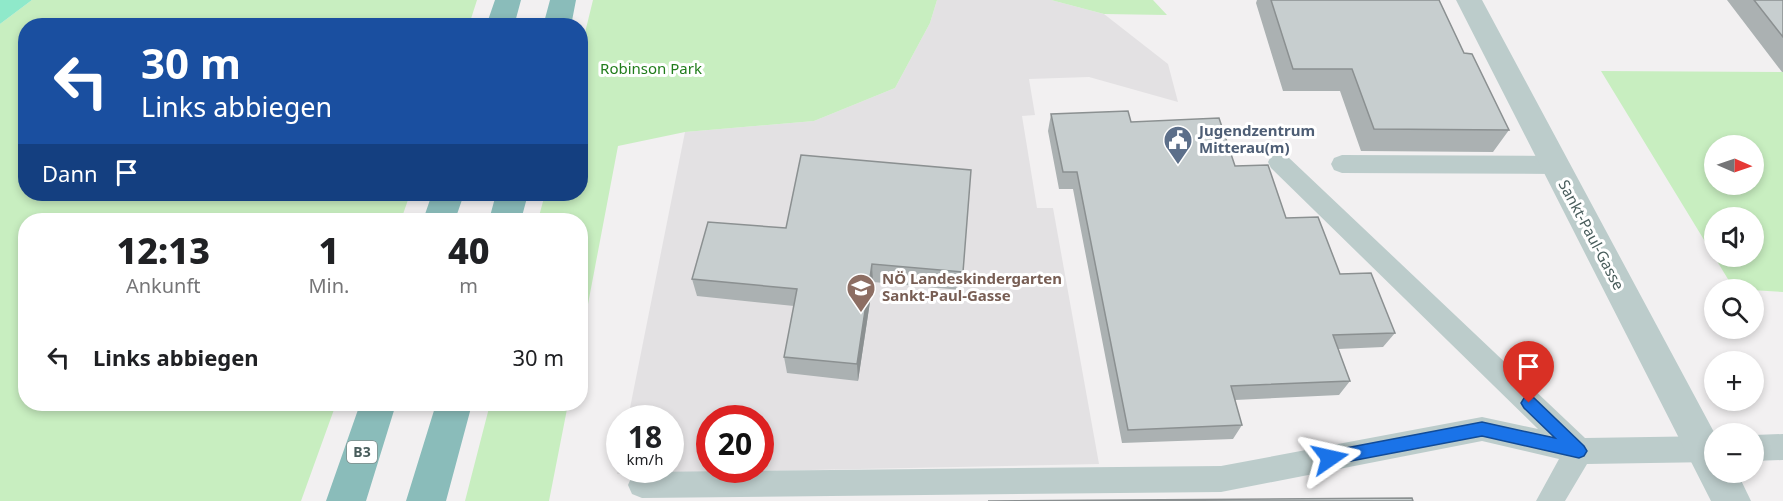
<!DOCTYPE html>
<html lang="de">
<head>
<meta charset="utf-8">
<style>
  :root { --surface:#fff; --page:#f2f2f2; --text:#202124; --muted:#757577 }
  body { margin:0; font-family:"Noto Sans",sans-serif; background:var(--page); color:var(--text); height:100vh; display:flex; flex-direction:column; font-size:22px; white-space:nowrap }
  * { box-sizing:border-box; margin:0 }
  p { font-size:20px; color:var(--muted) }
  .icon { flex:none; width:33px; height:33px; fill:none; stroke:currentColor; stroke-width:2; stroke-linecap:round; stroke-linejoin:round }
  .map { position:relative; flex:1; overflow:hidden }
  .panel { position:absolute; left:18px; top:213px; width:570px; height:198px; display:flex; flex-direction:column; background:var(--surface); border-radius:24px; box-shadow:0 3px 9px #0003 }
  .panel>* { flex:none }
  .banner { position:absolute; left:18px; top:18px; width:570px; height:183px; border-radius:24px; box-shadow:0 3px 9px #0003; background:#1a4fa0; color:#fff; overflow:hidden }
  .needle { width:39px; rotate:92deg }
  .buttons { position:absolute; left:1704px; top:135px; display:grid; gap:12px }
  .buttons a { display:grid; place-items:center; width:60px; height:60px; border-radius:50%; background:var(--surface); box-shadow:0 3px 9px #0003; font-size:30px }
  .speed { position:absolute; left:606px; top:405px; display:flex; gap:12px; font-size:30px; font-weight:700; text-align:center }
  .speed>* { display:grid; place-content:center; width:78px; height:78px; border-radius:50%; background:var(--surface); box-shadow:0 3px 9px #0003; line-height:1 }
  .speed small { font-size:15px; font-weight:400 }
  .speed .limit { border:9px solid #d22; background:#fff; color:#111 }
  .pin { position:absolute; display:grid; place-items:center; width:51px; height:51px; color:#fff; margin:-62px -26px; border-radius:50% 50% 50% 0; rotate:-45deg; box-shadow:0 0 6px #0007 }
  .pin .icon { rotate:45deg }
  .me { position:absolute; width:66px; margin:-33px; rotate:79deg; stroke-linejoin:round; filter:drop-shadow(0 0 4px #0008) }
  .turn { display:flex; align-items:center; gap:21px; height:126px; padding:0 24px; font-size:27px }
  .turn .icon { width:78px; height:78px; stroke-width:2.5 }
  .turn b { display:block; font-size:42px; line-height:51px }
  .then { display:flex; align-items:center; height:57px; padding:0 24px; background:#0003; gap:12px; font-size:22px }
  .eta { display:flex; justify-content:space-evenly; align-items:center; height:102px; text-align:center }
  .eta b { font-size:36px; font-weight:800; line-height:42px }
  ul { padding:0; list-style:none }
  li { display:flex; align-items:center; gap:18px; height:84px; padding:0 24px }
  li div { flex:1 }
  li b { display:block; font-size:22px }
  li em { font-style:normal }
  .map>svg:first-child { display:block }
  .education { fill:#e3e1e3; fill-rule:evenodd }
  .green { fill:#c8eec0; fill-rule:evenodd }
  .water { fill:#8fe9ca }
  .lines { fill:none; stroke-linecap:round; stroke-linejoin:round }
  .lane { fill:#bccccb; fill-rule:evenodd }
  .street { fill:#bccccb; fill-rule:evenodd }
  .highway { fill:#8abcba; fill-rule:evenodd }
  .wall { fill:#abb1b2 }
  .shaded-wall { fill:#8b9091 }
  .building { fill:#c7cecf; stroke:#8b9091; stroke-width:1.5 }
  .route { fill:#1a73e8; stroke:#114b97; stroke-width:1.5 }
  .labels { text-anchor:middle; stroke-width:6; stroke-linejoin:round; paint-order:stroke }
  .shield { fill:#fff; stroke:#7f8d8c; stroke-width:1.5 }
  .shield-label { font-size:14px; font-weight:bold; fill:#485c5b }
  .park-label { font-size:15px; fill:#207c1b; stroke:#fff }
  .service-label { font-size:15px; font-weight:bold; fill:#4e5e75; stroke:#fff; text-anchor:start }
  .street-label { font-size:15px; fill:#485c5b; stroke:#fff }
  .education-label { font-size:15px; font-weight:bold; fill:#785e54; stroke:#fff; text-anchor:start }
</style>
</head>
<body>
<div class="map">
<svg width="1783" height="501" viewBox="0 0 1783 501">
  <rect width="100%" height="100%" fill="#f2f0f1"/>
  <path class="education" d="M937,0H1051L1104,14L1168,64L1178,102L1089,77L1029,79L1035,115L1022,116L1037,208H1053L1099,464L617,474L619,463L620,470H670V418H628L685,132L814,121L895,88L930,23ZM710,418H760V470H710Z"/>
  <path class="green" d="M32,0H477L469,25L26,26V194H410L401,220H26V404H336L301,501H0V24Z
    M593,0H937L930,23L895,88L814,121L685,132L618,146L581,341L580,220H538L545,194H580L581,49Z
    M1051,0H1153L1167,15L1104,14Z
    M1601,71L1783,72V292L1734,289ZM1714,146H1754V184H1714ZM1714,218H1754V256H1714Z
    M490,404H568L549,501H465Z"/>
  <path class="water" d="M0,0H32L0,24Z"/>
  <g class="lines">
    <path class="lane" d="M1279,154L1287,156L1585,438L1714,436V462L1587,464L1565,501H1536L1559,459L1482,441L1221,492L642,498L632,494L628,485L632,476L642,472L1221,466L1482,417L1538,429L1271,168L1268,162L1271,156Z
      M1342,155L1555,156L1563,159L1566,165L1563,171L1555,174L1342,173L1334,170L1331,164L1334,158Z
      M1783,434V460L1754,461V435Z"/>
    <path class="street" d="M1456,0H1482L1715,434L1714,472H1737L1751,501H1711Z"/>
    <path class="highway" d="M495,0H521L514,26H486Z
      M550,0H576L571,26H543Z
      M432,194H464L455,220H423Z
      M496,194H528L521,220H489Z
      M360,404H396L366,501H326Z
      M436,404H472L446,501H406Z"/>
  </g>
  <path class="wall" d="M1257,0H1439L1464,53L1509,130L1493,152L1361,151L1340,91H1283L1256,3Z
    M1727,0H1783V72H1782Z
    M1051,114L1131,122L1235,166L1286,218L1395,333L1383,347L1338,349L1350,381L1339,395L1235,400L1242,425L1233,439L1122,443L1073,189H1059L1048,131Z
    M786,228L963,272L961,290L873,282L858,381L787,373L784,357L794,306L697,296L692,279Z"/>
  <path class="shaded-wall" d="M872,264L873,282L858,381L857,364Z"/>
  <path class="building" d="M1271,0H1439L1464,53L1472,54L1509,130L1374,129L1352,69H1293Z
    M1754,0H1783V37Z
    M1128,111L1131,122L1219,118L1235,166L1268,165L1286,218L1318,217L1340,274L1371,273L1395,333L1333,335L1350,381L1231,386L1242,425L1128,430L1077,172H1063L1051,114Z
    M801,155L971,170L963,272L872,264L857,364L784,357L797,289L692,279L708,222L786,228Z
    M1412,498L1413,501H988Z"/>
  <path class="route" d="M1529,396L1534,398L1584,446L1587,451L1584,456L1579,458L1482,436L1330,465L1324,463L1322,458L1324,453L1330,451L1482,422L1555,438L1524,408L1521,403L1524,398Z"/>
  <defs>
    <g id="civic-pin" transform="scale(1.5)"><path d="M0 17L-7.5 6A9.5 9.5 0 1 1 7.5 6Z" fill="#5c6f8a" stroke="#fff"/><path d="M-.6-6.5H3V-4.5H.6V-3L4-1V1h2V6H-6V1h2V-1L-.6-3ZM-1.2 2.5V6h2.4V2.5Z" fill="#fff"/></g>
    <g id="school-pin" transform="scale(1.5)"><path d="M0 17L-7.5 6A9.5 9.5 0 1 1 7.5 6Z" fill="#8d6e63" stroke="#fff"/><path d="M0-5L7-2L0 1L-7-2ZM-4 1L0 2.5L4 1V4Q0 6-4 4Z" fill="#fff"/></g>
  </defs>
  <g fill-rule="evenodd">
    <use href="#civic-pin" x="1178" y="140"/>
    <use href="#school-pin" x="861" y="288"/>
  </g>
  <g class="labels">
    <rect class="shield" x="347" y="441" width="30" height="22" rx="4.5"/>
    <g class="shield-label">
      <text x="362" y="457">B3</text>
    </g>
    <g class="park-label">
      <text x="651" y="74">Robinson Park</text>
    </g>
    <g class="service-label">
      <text x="1199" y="136">Jugendzentrum<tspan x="1199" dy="17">Mitterau(m)</tspan></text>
    </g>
    <g class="street-label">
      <text transform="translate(1591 235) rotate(62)" y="5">Sankt-Paul-Gasse</text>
    </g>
    <g class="education-label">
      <text x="882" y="284">NÖ Landeskindergarten<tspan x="882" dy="17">Sankt-Paul-Gasse</tspan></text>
    </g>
  </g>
</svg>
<div class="buttons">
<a><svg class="needle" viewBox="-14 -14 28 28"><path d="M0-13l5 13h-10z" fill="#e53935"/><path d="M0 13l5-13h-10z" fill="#757577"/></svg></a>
<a><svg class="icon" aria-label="sound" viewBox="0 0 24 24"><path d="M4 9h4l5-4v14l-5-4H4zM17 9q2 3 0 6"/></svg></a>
<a><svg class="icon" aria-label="search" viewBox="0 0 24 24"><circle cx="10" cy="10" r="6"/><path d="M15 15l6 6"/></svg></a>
<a>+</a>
<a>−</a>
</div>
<div class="speed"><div>18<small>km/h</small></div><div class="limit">20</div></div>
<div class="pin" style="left:1529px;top:403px;background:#d93025"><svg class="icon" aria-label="arrive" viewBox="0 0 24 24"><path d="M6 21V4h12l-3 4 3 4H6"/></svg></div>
<svg class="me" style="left:1330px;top:458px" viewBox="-20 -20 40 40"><path d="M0-17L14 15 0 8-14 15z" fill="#1a73e8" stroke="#fff" stroke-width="4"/></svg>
<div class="banner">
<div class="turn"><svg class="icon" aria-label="left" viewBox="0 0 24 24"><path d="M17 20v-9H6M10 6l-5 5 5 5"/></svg><div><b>30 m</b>Links abbiegen</div></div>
<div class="then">Dann<svg class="icon" aria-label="arrive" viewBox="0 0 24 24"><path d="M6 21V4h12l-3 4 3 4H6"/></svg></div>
</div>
<section class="panel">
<div class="eta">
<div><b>12:13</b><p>Ankunft</p></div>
<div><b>1</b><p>Min.</p></div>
<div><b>40</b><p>m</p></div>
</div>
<ul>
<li><svg class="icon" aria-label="left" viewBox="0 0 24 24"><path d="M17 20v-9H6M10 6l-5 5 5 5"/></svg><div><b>Links abbiegen</b></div><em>30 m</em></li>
</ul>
</section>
</div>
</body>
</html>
